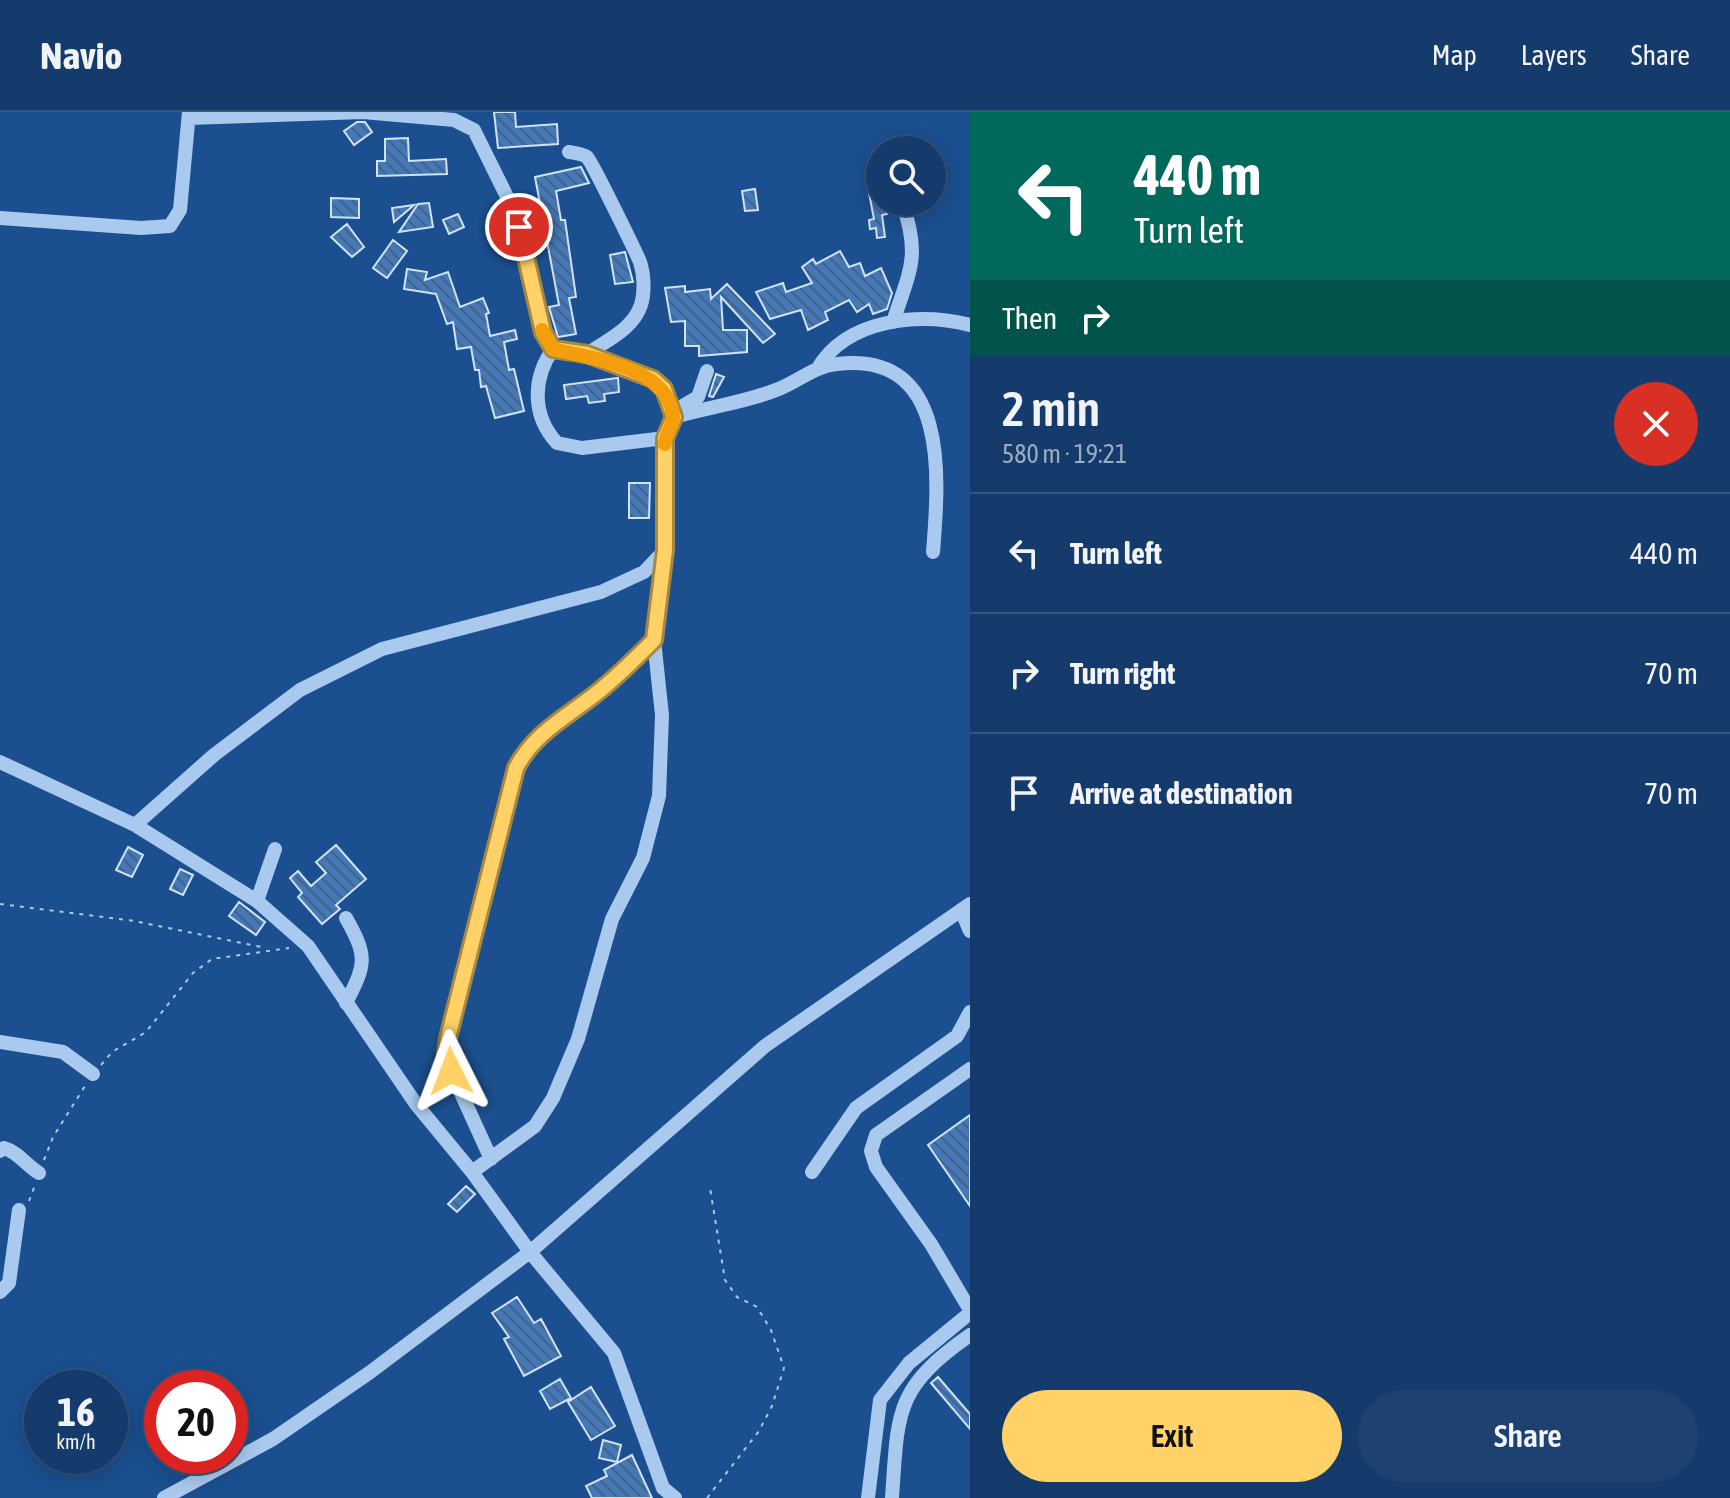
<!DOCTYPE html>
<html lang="en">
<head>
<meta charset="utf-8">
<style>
  :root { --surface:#143b6b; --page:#1d4271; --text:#f1f3f6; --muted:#9dadc1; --line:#33557e; --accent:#ffd166 }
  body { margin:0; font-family:"Asap Condensed",sans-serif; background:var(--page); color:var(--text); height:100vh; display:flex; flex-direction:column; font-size:30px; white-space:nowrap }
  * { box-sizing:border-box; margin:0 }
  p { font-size:26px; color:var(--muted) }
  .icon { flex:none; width:44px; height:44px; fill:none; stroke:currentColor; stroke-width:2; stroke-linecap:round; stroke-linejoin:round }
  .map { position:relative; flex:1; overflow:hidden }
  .details { display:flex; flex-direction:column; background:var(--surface); width:760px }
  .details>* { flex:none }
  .guide { background:#00695c; color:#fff; overflow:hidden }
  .tools { position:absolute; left:866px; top:24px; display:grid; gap:16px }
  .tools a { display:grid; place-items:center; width:80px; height:80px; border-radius:50%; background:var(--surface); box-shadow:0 4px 20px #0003,0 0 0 2px var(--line); font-size:40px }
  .speed { position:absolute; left:24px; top:1258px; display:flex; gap:16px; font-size:40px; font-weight:700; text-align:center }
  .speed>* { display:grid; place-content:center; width:104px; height:104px; border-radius:50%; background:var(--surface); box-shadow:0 4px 20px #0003,0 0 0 2px var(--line); line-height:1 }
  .speed small { font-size:20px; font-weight:400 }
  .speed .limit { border:12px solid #d22; background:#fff; color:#111 }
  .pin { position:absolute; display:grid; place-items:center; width:68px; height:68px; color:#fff; margin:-34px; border:4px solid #fff; border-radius:50%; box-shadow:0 2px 8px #0007 }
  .me { position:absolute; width:88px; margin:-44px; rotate:357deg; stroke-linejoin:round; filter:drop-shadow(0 0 6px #0008) }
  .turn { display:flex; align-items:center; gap:28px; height:168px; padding:0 32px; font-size:36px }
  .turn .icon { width:104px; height:104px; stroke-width:2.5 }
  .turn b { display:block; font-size:56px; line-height:68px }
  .then { display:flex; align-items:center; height:76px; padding:0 32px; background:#0003; gap:16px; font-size:30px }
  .round { display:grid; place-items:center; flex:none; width:84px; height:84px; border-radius:42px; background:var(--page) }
  .overview { display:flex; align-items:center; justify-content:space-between; height:136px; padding:0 32px }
  h1 { font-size:48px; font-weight:600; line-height:60px }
  .action { display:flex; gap:16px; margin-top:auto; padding:16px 32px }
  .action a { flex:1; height:92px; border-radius:48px; background:var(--accent); color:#111; font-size:32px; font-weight:600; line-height:92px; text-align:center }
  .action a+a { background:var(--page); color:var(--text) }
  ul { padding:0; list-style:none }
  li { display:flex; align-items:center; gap:24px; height:120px; padding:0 32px; border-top:2px solid var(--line) }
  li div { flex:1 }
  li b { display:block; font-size:30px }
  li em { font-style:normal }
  header { display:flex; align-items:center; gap:48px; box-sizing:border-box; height:112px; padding:0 40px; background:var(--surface); border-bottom:2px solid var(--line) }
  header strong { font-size:38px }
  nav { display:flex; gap:44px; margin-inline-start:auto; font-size:28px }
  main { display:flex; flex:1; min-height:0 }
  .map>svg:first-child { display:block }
  .building { fill:url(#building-back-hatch); stroke:#cfe3fa; stroke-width:2 }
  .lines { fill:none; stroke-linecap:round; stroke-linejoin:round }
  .path { stroke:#a9c9ee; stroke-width:2; stroke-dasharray:4 6; stroke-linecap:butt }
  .minor { stroke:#a9c9ee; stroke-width:14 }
  .route-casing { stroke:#a68842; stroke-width:20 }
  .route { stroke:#ffd166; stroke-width:14 }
  .slow { stroke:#f59e0b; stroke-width:14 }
</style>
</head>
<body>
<header>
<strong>Navio</strong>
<nav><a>Map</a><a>Layers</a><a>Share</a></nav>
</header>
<main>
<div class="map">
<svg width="970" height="1386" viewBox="0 0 970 1386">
  <defs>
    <pattern id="building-back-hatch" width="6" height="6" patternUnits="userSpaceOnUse" patternTransform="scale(2)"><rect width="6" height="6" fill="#4478b7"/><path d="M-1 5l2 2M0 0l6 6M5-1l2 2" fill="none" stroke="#486282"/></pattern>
  </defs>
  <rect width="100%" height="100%" fill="#1b4f8f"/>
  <path class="building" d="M494,0H515L516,15L557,12L558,32L498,36Z
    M357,10H365L372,20L354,33L344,19Z
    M408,26L409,49L446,47L447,62L377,64V49H385V27Z
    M581,55L589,71L556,79L561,108H565L576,185L569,186L576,222L558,225L549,195L559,193L535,65Z
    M880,73V92L885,91L887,102L882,103L885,125L877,126L876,116L870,117L869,108L874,107L868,76Z
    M755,77L758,98L745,99L742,79Z
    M331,86L359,87V106L331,105Z
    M429,91L433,115L399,120L418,92Z
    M414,93L394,110L392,96Z
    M458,102L464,115L449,122L443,108Z
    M347,112L364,135L352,145L331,125Z
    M393,128L407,139L387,166L373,156Z
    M840,139L849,155L860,151L865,164L881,156L892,181L887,197L873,202L869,192L857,200L849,188L825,200L828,208L808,218L801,198L770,207L756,180L783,171L786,180L812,171L802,155L813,147L816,152Z
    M625,140L633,170L615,172L610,143Z
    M407,157L427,160L425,168L448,160L460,195L483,186L489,201L486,202L490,224L515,218L517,227L504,230L509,258L514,257L524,299L495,306L486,274L481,275L479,258H475L471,235L457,237L453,210L447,212L436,182L404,177Z
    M727,172L775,222L763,231L721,185L723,218H747V240L699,244V234H685V209L671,210L665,176L685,174V180L710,177L711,187Z
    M716,262L724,265L713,285L709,284Z
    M618,266L619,280L604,282L605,289L589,291L587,284L566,287L564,273Z
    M629,371H650L649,406H629Z
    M336,733L366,767L336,793L340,797L322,812L298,785L302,781L290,766L298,759L311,774L326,761L316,750Z
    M128,735L143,743L132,765L116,758Z
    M180,757L193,763L183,783L170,777Z
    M239,790L265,810L256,823L229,804Z
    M970,1003V1094L928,1033Z
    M466,1074L475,1082L457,1100L448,1092Z
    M517,1185L534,1211L541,1207L561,1244L524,1264L504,1227L509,1225L492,1201Z
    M938,1265L970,1302V1317L931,1271Z
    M560,1267L571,1286L550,1297L540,1279Z
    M591,1275L615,1314L591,1328L568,1290Z
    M603,1328L621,1333L617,1350L599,1346Z
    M632,1343L652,1386H592L586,1374L607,1364L604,1358Z"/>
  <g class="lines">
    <path class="path" d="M0,792L134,809L266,836
      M101,953L112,940L146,920L193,861L212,847L289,836
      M44,1048L53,1025L85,974
      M29,1089L35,1073
      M707,1386L759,1319L772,1294L784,1256L771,1218L757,1195L737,1185L725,1168L710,1076"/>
    <path class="minor" d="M189,6L363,0
      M569,40C575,41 582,42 587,45C592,50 635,138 640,150C644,162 645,180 641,193C633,217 607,228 587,242
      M0,106L141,116L170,114L180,98L189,0
      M893,210C910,158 921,144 902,90
      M553,237C532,267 532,304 557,331L582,336L665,326
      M818,256C847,207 919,200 970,213
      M676,298L698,285L707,259
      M674,305C709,295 748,290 781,276C800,268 815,254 837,252C950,239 939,366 933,440
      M0,650L135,713L257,789L308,834L416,992L472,1060L530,1140L614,1241L663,1376L675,1386
      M135,713L214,643L300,578L382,537L601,480L644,460L665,438V326L674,305C671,296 669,283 663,276C647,257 577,243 553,237L543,220L513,97L474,18L454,8L363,0
      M257,789L275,737
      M961,798L970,819
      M346,806C368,845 366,852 346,891
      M0,930L63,940L93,962
      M970,957L876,1023L871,1039L876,1055L931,1132L970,1198
      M0,1039L4,1036C18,1040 26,1053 39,1061
      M491,1047L451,959L447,933L516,656C535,620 567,605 598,580C618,564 636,546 654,528
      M472,1060L535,1014L553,986L578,927L612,807L643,746L659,684L662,603L654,528L665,439
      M812,1060L856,996L957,924L970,900
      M0,1180L9,1171L19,1098
      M164,1386L273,1327L369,1261L530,1140L765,934L970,792
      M868,1386L880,1288L909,1251L970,1201
      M892,1386C898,1298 895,1276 970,1223"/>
  </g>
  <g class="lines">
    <g class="route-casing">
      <path id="route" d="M451,959L446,941L448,926L516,656C535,620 567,605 598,580C618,564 636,546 654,528L665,438V326L674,305L664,277L653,267L587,242L553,237L543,220L519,115"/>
    </g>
    <use href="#route" class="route"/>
    <path class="slow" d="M542,218L553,237C592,247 665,254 673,302C675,312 665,322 665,332"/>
  </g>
</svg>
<div class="tools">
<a><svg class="icon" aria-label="search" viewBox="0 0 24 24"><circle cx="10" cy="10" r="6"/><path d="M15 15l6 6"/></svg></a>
</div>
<div class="speed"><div>16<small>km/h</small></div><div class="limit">20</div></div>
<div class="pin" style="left:519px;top:115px;background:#d93025"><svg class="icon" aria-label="arrive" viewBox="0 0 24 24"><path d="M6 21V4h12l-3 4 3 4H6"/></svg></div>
<svg class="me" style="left:451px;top:959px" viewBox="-20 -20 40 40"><path d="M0-17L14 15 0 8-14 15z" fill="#ffd166" stroke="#fff" stroke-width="4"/></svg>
</div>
<section class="details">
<div class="guide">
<div class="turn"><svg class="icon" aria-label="left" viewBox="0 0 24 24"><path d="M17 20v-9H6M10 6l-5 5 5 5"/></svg><div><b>440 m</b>Turn left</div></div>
<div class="then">Then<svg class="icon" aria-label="right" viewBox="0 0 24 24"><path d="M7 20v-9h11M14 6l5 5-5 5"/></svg></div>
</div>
<div class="overview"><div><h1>2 min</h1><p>580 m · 19:21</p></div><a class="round" style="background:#d93025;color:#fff"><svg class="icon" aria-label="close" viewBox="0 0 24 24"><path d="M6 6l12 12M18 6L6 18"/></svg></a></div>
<ul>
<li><svg class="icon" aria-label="left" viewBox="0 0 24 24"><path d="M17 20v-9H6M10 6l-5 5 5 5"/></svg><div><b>Turn left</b></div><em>440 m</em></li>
<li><svg class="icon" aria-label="right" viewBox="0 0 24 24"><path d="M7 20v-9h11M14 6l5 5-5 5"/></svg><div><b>Turn right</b></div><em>70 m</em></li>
<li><svg class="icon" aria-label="arrive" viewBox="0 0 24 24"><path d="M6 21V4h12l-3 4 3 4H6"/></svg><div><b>Arrive at destination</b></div><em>70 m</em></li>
</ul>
<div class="action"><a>Exit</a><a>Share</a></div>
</section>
</main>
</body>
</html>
